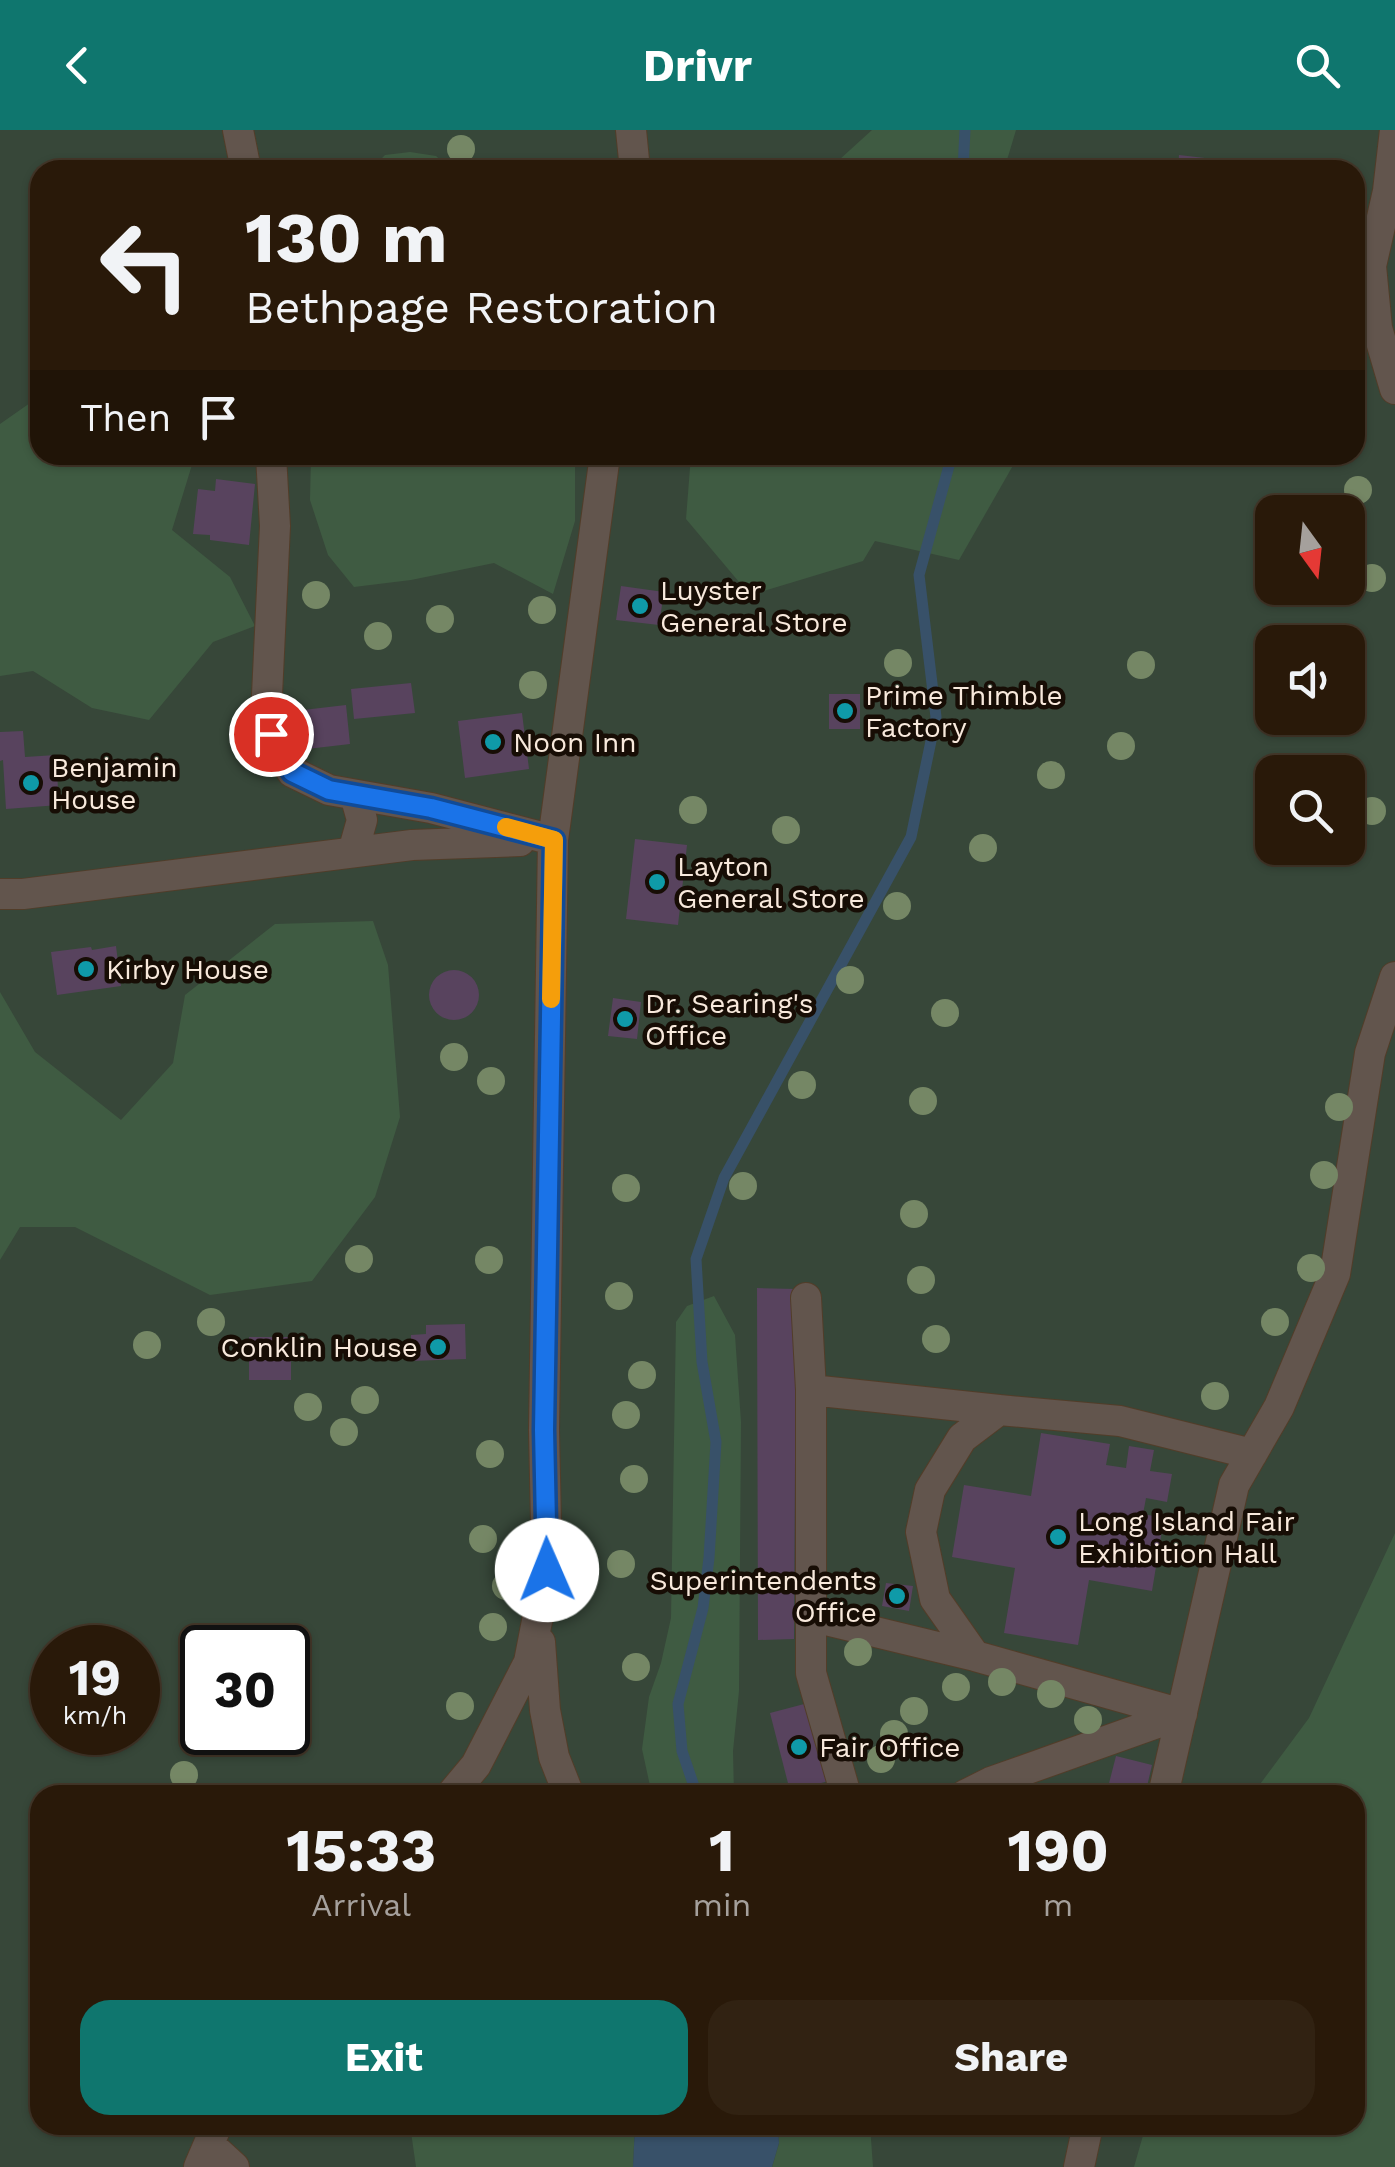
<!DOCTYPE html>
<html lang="en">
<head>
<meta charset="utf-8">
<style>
  :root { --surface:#291909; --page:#312212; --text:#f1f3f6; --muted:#a5a09c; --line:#45382a; --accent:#0f766e }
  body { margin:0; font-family:"Work Sans",sans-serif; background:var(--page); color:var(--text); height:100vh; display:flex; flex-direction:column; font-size:38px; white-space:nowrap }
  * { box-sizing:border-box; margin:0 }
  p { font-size:32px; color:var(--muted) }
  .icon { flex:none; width:55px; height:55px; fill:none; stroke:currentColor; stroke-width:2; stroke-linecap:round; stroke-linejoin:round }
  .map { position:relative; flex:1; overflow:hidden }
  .drawer { position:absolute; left:30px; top:1655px; width:1335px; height:350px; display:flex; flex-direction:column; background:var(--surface); border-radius:30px; box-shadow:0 2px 8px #0004,0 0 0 2px var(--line) }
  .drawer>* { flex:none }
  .guide { position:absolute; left:30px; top:30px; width:1335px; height:305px; border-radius:30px; box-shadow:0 2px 8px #0004,0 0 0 2px var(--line); background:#291909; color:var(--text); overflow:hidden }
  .needle { width:65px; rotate:165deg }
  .tools { position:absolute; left:1255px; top:365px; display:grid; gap:20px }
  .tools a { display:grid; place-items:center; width:110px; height:110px; border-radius:20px; background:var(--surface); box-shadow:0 2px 8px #0004,0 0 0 2px var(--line); font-size:50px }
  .speed { position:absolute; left:30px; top:1495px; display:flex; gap:20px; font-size:50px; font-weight:700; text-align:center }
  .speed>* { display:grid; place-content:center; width:130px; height:130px; border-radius:50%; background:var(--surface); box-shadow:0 2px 8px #0004,0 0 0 2px var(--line); line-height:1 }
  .speed small { font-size:25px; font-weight:400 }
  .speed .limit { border:5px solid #111; border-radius:15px; background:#fff; color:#111 }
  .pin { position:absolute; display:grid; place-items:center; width:85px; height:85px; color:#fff; margin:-42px; border:5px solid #fff; border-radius:50%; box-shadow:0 2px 10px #0007 }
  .me { position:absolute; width:110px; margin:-55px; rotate:359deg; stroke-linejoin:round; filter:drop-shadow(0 0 8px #0008) }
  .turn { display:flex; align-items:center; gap:35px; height:210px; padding:0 50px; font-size:45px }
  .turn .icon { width:130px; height:130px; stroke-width:2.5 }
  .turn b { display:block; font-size:70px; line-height:85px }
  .then { display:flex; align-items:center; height:95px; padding:0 50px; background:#0003; gap:20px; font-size:38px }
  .eta { display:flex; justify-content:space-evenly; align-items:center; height:170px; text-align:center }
  .eta b { font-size:60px; font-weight:700; line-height:70px }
  .button { display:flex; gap:20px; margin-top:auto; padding:20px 50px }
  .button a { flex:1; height:115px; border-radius:30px; background:var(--accent); color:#fff; font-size:40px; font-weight:700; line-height:115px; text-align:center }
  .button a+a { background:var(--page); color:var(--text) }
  header { display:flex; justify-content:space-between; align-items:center; height:130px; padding:0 50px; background:var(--accent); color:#fff; font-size:45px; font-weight:700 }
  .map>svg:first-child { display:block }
  .green { fill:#374739; fill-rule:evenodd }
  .forest { fill:#3f5b42 }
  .water { fill:#385169 }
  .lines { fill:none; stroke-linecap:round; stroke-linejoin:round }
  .stream { stroke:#385169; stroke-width:11 }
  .building { fill:#58435e }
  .minor-casing { stroke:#523d29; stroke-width:32 }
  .minor { stroke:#62554d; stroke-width:30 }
  .tree { fill:#758765 }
  .route-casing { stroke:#114b97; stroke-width:25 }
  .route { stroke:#1a73e8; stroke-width:18 }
  .slow { stroke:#f59e0b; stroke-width:18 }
  .culture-dot { fill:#0f9aa8; stroke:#170d05; stroke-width:4 }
  .labels { text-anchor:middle; stroke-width:9; stroke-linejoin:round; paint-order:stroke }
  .poi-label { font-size:28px; fill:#f8e9dc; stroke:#170d05; text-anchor:start }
</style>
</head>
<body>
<header><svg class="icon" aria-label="back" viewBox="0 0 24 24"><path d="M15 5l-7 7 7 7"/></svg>Drivr<svg class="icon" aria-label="search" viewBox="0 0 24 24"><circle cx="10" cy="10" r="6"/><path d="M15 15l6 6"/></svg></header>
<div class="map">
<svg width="1395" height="2037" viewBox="0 0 1395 2037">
  <rect width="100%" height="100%" fill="#37210c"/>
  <path class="green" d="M0,0H1395V1896L1352,2037H0ZM40,40H1355V325H40ZM1272,382H1348V458H1272ZM1272,512H1348V588H1272ZM1272,642H1348V718H1272ZM52,1518H138V1602H52ZM202,1518H288V1602H202ZM40,1665H1355V1995H40Z"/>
  <path class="forest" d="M872,0H1016L1004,40H828Z
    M410,22L436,26L452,40H370L385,25Z
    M40,266V325H195L172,400L230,447L255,496L213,512L149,590L92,578L33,541L0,546V294Z
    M311,325H575V391L553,464L494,433L411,450L354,457L328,425L310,370Z
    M691,325H1019L959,430L875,411L863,431L750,465L686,389Z
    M373,791L388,835L400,987L375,1067L312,1151L210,1165L75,1097H20L0,1130V862L35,922L121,990L173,933L185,865L275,794Z
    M714,1166L735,1205L741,1292L739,1561L733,1621L734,1665H652L642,1619L649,1567L661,1533L671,1488L676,1192L687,1176Z
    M1395,1403V2037H1134L1146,1995H1355V1665H1252L1309,1588Z
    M410,1995H635L633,2037H416Z
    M778,1995H870L873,2037H772L779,2013Z"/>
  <path class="water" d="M635,1995H778L779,2013L772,2037H633Z"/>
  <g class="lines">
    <path class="stream" d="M963,40L965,0
      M697,1665L682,1621L678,1574L703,1478L709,1428L716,1312L702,1232L696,1129L724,1048L911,707L936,587L919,445L952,325"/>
  </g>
  <path class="building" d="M1179,25L1291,38V40H1178Z
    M216,349L255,354L249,415L210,410V405L193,404L198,359L215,361Z
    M621,456L664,462L659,495L616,490Z
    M411,553L415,583L354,589L351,559Z
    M829,564H860V599H829Z
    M346,575L350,614L290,621L286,582Z
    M522,583L529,639L465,648L458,591Z
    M23,601L25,627L56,625L59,675L6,679L3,630L0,631V602Z
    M635,709L687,715L678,795L626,789Z
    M116,816L121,856L57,865L51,822L91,817L92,820Z
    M429 865a25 25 0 1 1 50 0a25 25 0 1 1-50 0Z
    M613,868L641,872L637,909L608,906Z
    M757,1158L796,1159L794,1509L758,1510Z
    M465,1194L466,1229L411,1231V1205L426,1204V1195Z
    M249,1207H291V1250H249Z
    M1041,1303L1110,1314L1106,1335L1126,1338L1129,1316L1154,1320L1150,1341L1172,1344L1167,1372L1146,1368L1143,1384L1164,1388L1152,1461L1089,1450L1078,1515L1004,1503L1015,1438L952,1427L964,1355L1031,1366Z
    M886,1453L913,1456L909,1481L882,1476Z
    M808,1573L829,1651L790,1661L770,1583Z
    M1116,1626L1152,1635L1145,1665H1106Z"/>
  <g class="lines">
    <g class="minor-casing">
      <path id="minor" d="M238,0L246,40
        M631,0L635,40
        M1395,0L1388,61L1371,136L1377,198L1395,259
        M271,325L275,396L267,565L271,604L292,642L329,660L431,678L553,710
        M353,722L362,690L355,665
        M0,764H23L412,715L520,711
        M806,1168L811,1260V1543L846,1665
        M811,1260L999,1280
        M809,1486L975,1526L1182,1584
        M540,1512L545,1580L554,1627L569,1665
        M975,1526L935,1469L921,1402L930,1360L962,1308L999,1280L1120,1291L1252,1324
        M451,1665L476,1635L529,1532L547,1440L544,1300L553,710L605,325
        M965,1665L991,1652L1182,1584
        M1163,1665L1234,1355L1279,1277L1335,1144L1370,923L1395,847
        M209,2014L234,2037
        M199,2037L217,1995
        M1079,2037L1088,1995"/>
    </g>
    <use href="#minor" class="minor"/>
  </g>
  <g class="tree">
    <circle cx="461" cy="19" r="14"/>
    <circle cx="1358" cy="360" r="14"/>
    <circle cx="1372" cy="448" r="14"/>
    <circle cx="316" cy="465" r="14"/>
    <circle cx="542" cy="480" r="14"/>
    <circle cx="440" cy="489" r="14"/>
    <circle cx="378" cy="506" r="14"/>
    <circle cx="898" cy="533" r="14"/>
    <circle cx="1141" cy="535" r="14"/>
    <circle cx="533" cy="555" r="14"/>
    <circle cx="1121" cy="616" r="14"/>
    <circle cx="1051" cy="645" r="14"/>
    <circle cx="693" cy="680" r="14"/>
    <circle cx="1372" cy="681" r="14"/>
    <circle cx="786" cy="700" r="14"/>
    <circle cx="983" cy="718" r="14"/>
    <circle cx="897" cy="776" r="14"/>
    <circle cx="850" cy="850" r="14"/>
    <circle cx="945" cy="883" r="14"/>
    <circle cx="454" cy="927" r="14"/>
    <circle cx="491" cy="951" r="14"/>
    <circle cx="802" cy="955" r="14"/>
    <circle cx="923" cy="971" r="14"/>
    <circle cx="1339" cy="977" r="14"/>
    <circle cx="1324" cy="1045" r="14"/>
    <circle cx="743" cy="1056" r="14"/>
    <circle cx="626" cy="1058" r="14"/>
    <circle cx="914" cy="1084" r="14"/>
    <circle cx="359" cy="1129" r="14"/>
    <circle cx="489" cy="1130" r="14"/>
    <circle cx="1311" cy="1138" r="14"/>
    <circle cx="921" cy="1150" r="14"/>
    <circle cx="619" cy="1166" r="14"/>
    <circle cx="211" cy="1192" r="14"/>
    <circle cx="1275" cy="1192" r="14"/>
    <circle cx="936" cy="1209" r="14"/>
    <circle cx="147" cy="1215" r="14"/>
    <circle cx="642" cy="1245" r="14"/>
    <circle cx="1215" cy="1266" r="14"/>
    <circle cx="365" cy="1270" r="14"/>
    <circle cx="308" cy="1277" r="14"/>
    <circle cx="626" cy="1285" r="14"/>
    <circle cx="344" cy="1302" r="14"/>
    <circle cx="490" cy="1324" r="14"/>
    <circle cx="634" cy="1349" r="14"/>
    <circle cx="483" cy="1409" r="14"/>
    <circle cx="621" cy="1434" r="14"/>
    <circle cx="506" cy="1456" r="14"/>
    <circle cx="493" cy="1497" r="14"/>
    <circle cx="858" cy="1522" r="14"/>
    <circle cx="636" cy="1537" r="14"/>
    <circle cx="1002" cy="1552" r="14"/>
    <circle cx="956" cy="1557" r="14"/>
    <circle cx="1051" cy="1564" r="14"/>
    <circle cx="460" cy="1576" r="14"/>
    <circle cx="914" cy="1581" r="14"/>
    <circle cx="1088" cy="1590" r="14"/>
    <circle cx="894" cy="1604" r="14"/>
    <circle cx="881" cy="1629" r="14"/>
    <circle cx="184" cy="1645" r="14"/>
  </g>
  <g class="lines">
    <g class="route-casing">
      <path id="route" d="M271,604L292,642L329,660L431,678L554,710L544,1300L547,1440"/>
    </g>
    <use href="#route" class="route"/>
    <path class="slow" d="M506,697L554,710L551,869"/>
  </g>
  <g class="culture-dot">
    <circle cx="640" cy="476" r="10"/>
    <circle cx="845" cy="581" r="10"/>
    <circle cx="493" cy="612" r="10"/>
    <circle cx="31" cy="653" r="10"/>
    <circle cx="657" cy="752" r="10"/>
    <circle cx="86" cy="839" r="10"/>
    <circle cx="625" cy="889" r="10"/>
    <circle cx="438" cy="1217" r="10"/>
    <circle cx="1058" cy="1407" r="10"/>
    <circle cx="897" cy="1466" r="10"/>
    <circle cx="799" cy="1617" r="10"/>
  </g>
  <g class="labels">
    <g class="poi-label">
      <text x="660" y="470">Luyster<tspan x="660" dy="32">General Store</tspan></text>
      <text x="865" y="575">Prime Thimble<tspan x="865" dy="32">Factory</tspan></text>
      <text x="513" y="622">Noon Inn</text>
      <text x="51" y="647">Benjamin<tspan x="51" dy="32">House</tspan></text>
      <text x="677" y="746">Layton<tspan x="677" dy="32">General Store</tspan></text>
      <text x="106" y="849">Kirby House</text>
      <text x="645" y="883">Dr. Searing's<tspan x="645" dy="32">Office</tspan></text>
      <text x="418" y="1227" text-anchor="end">Conklin House</text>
      <text x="1078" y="1401">Long Island Fair<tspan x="1078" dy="32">Exhibition Hall</tspan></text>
      <text x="877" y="1460" text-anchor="end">Superintendents<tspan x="877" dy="32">Office</tspan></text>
      <text x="819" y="1627">Fair Office</text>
    </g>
  </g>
</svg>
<div class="tools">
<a><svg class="needle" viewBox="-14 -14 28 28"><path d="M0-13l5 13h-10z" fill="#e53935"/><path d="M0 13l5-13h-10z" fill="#a5a09c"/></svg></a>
<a><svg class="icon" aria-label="sound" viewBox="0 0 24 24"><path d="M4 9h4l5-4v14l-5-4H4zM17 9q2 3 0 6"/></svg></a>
<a><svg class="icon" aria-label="search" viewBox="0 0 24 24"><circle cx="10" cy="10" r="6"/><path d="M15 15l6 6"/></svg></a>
</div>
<div class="speed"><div>19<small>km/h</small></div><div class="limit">30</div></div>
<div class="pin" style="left:271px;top:604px;background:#d93025"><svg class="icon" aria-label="arrive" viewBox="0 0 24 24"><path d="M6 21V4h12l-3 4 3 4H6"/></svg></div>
<svg class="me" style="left:547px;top:1440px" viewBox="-20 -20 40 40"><circle r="19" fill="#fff"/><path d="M0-13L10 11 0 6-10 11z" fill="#1a73e8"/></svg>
<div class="guide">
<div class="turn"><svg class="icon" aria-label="left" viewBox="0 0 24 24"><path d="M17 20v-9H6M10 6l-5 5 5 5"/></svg><div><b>130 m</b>Bethpage Restoration</div></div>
<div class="then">Then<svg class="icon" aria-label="arrive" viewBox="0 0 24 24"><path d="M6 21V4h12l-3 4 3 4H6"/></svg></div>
</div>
<section class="drawer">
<div class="eta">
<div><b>15:33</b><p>Arrival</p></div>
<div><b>1</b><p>min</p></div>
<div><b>190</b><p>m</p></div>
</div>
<div class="button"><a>Exit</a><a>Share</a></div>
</section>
</div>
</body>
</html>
